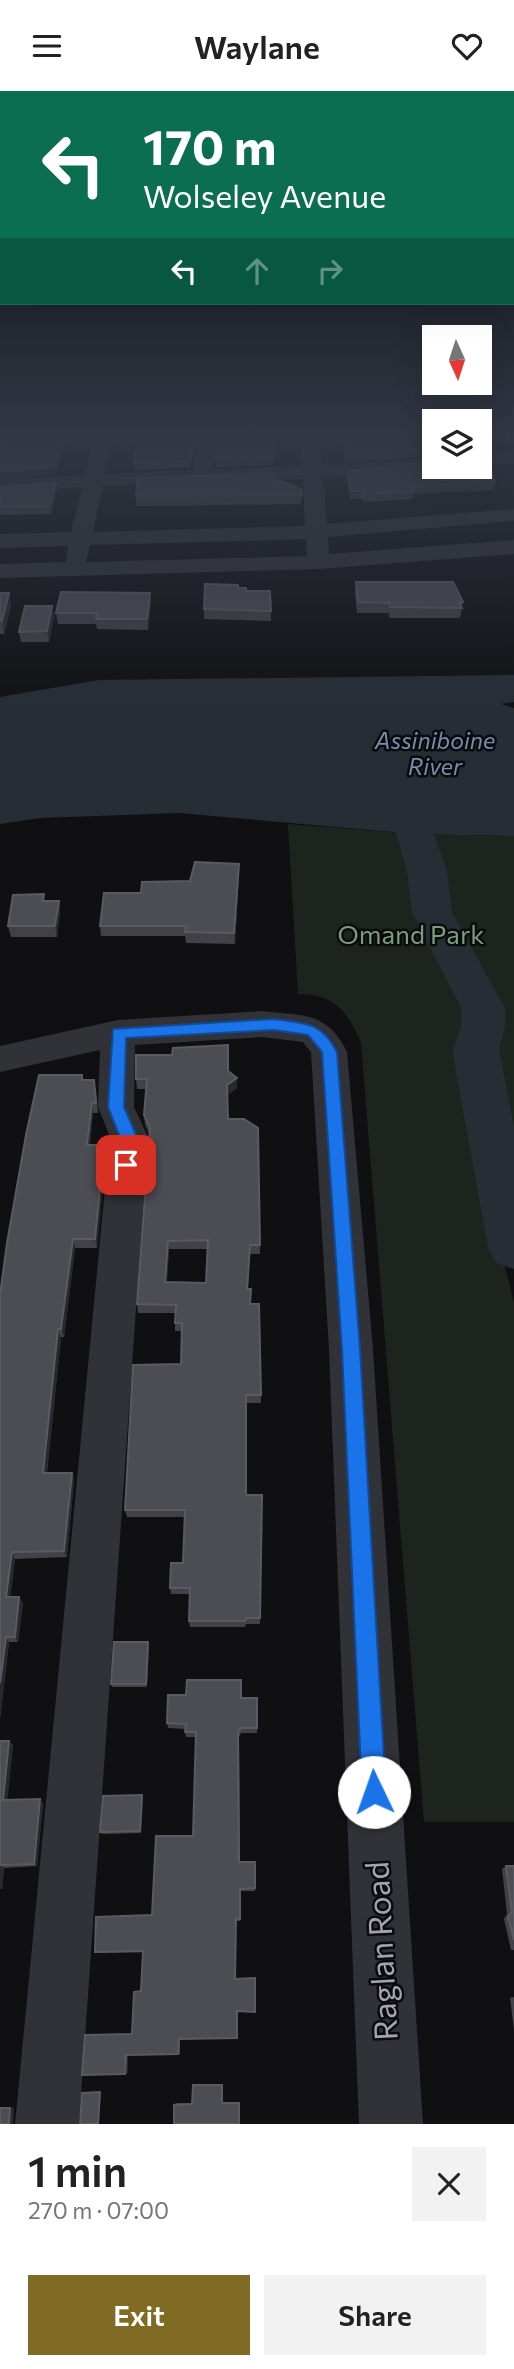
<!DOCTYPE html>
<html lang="en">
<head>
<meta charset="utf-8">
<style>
  :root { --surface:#fff; --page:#f2f2f2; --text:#222; --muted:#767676; --accent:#806b24 }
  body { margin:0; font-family:Commissioner,sans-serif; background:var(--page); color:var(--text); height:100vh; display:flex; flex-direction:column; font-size:26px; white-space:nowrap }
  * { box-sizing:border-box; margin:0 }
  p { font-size:23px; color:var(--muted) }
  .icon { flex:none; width:38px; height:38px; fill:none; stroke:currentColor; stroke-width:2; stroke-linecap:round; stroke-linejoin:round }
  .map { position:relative; height:2033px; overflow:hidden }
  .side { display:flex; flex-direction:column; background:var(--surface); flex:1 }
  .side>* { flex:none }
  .top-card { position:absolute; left:0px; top:0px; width:514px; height:214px; box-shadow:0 7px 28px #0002; background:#0b6e4f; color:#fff; overflow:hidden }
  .needle { width:46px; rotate:177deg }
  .controls { position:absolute; left:422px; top:234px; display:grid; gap:14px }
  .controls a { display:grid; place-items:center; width:70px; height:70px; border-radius:0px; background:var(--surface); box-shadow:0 7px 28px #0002; font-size:35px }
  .pin { position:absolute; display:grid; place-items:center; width:60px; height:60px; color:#fff; margin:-30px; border-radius:14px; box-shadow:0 4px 10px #0006 }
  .me { position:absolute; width:77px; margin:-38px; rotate:357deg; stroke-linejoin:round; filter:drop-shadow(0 0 5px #0008) }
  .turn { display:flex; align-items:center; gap:24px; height:147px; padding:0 28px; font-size:32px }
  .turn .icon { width:91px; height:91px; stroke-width:2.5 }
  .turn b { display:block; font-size:49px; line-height:60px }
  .lanes { display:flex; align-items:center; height:66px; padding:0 28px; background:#0003; justify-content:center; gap:35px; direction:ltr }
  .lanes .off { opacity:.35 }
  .round { display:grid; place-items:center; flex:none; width:74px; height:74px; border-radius:0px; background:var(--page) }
  .overview { display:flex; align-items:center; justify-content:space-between; height:119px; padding:0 28px }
  h1 { font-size:42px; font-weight:600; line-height:52px }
  .primary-button { display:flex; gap:14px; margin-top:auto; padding:14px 28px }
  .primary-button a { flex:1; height:80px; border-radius:0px; background:var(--accent); color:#fff; font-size:28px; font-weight:600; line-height:80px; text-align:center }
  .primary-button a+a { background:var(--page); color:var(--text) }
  header { display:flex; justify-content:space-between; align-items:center; height:91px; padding:0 28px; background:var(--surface); font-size:32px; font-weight:600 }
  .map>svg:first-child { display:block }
  .green { fill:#1d241e }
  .water { fill:#272d35 }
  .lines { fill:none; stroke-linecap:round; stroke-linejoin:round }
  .river { fill:#272d35; fill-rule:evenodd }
  .minor { fill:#313237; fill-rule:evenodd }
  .wall { fill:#414147; fill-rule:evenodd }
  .shaded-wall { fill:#29292d }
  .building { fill:#4c4c53; stroke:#595a62; stroke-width:2; fill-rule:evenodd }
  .route { fill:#1a73e8; stroke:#114b97; stroke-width:2 }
  .labels { text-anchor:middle; stroke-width:5; stroke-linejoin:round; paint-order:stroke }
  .far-water-label { font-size:23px; font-style:italic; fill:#778faf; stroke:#0b0b0d }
  .park-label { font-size:26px; fill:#789e7e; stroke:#0b0b0d }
  .near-street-label { font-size:32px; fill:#a1a5b3; stroke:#0b0b0d }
</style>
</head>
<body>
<header><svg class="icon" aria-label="menu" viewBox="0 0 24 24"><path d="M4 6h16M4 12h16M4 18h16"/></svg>Waylane<svg class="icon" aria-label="heart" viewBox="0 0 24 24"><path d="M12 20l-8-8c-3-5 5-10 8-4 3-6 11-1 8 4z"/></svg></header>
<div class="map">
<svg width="514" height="2033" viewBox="0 0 514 2033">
  <rect width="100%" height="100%" fill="#101012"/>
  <path class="green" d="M288,733L415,743L514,745V1066L494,986L465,987L492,1123L514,1212V1731H424L361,952C348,920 334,903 298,903Z"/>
  <path class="water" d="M514,584V611L501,613L514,617V745L415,743L179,722L40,727L0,733V606L99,589Z"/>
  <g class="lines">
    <path class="river" d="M410,669L423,672L428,680L434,743L447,780L452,821L505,917V936L499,958L514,1036V1178L496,1172L488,1156L455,976L453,958L461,936V917L412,821L407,780L396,743L392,680L397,672Z"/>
    <path class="minor" d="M95,344H114L105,383L193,379L197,344H216L213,379L302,375L301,344H320L322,375L434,367V376L441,377L323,387L327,433L514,418V430L328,446L329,463L514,449V463L319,478L0,487V473L66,471L68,455L0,457V443L71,441L82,396L0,402V390L85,384ZM303,388L305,435L93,441L103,395ZM306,448L307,465L86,471L90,454Z
      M514,360V372L480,375V363Z
      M262,920C303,925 327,920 347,961L373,1258L423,2033H359L329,1258L311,961L303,951L262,946L135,954L134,1016L148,1046L79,2033H15L110,1046L98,1016L100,959L0,981V955L118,929Z"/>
  </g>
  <path class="wall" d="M197,344L191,376L134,379V372Z
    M273,344V374L216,376V369Z
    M342,344H434V365L345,371Z
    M348,380L495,391L494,399L413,403V408L364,411L363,408H350L347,388Z
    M274,387L302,399L301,413L136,415V405Z
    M56,392L57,400L51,423L0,424V396Z
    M356,491L463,511L460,527H389V522H357L355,501Z
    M246,500L271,520V530L204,528V518Z
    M0,502H9L11,515L4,543H0Z
    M151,512L148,539L97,538L96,533H58L56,522Z
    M52,515L54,525L49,551H21L19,541Z
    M239,783L235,853L186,852L185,845H101L100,835L141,802L190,790Z
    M45,810H59L60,821L57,846H11L8,835Z
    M229,981L237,997L227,1004L228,1028L258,1037L260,1163H250L248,1198L250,1213H259L261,1312H246V1404H262L260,1533H246L245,1536H190L189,1530L190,1503H171L170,1497L183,1472L185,1426H127L125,1419L181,1273L182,1240H175V1222H138L137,1213L149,1043L145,1033L144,1024L146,998H137L136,988ZM169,1158H207L206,1192L167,1191Z
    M82,984L83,989L96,999L98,1022H93L90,1054L106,1063L97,1157H75L64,1246H61L47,1382H72L74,1389L67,1466L15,1468L10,1506H19L23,1512L18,1551H9L0,1628V1204Z
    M148,1551L149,1554L147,1596H112L111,1593Z
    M241,1607H257V1642H241L239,1646L240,1771H255V1800H240V1830H236V1888L237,1921L180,1948V1963L128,1964V1982L125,1983L132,1943L141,1900L143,1861L98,1862L95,1861L152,1824L193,1745L196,1646H186L185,1638L168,1637L167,1632Z
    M0,1650H9L13,1654L7,1709L43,1712L37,1775L4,1777L2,1798H0Z
    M143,1707L141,1742L102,1743L100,1741Z
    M506,1775H514V1859H511L504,1828L507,1823L502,1778Z
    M514,1906V1940L510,1907Z
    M194,1993H223V2011H239V2033L174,2014L176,2012H192L193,1994Z"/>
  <path class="shaded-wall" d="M63,344H66L57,383L0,390V381Z
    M195,344H197L191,376L190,370Z
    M56,392L57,400L51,423L50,415Z
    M9,502L11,515L4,543L2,530Z
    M150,502L151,512L148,539L147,528Z
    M52,515L54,525L49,551L47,540Z
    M239,773V783L235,853L234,842Z
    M59,810L60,821L57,846L55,835Z
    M237,987V997L227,1004V994Z
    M92,1012L93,1022L89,1064L87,1054Z
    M104,1054L106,1063L97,1157L95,1148Z
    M73,1148L75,1157L64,1246L61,1238Z
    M168,1150L169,1158L166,1200L165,1191Z
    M58,1238L61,1246L46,1390L43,1382Z
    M72,1382L74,1389L67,1466L64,1460Z
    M12,1461L15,1468L10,1512L6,1506Z
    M19,1506L23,1512L18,1551L15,1546Z
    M6,1546L9,1551L0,1628V1592Z
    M148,1551L149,1554L147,1596L146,1593Z
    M9,1650L13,1654L7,1713L3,1709Z
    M142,1704L143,1707L141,1742L140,1740Z
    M40,1708L43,1712L37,1775L34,1773Z
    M0,1774L4,1777L2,1798H0Z
    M126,1964H128V1982L125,1983Z
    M100,2001H101L99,2033H98Z
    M14,2016L13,2033H9L10,2017Z"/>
  <path class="building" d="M0,344H63L56,375L0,381Z
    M138,344H195L190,370L134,372Z
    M217,344H273L274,367L216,369Z
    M344,344H434V357L346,363Z
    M480,368L487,370L495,391L412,395L414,400L364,403V400H350L348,380L434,371V376H480Z
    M274,382V387L302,399V404L136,405L138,387Z
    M56,392L50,415L0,416V396Z
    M356,491H453L463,511H459L462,517L390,516V512L358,511Z
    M205,493L238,494V497H246V500H270L271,520L204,518Z
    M61,501L150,502L147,528H96L97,522H56Z
    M0,502H9L2,530H0Z
    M25,515H52L47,540L19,541Z
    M195,771L239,773L234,842L185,841L186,835H100L104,802H141L142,791L190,790Z
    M44,803L43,810H59L55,835H8L13,804Z
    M228,954V980L237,987L227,994L228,1028H244L258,1037L260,1154H250L247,1198H251L250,1213H259L261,1304H246V1404H262L260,1527H246L245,1530H189L190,1497H170L171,1472H183L185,1419H125L133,1274L181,1273L182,1232H175L176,1214L137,1213L150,1037L144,1024L147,988H136V964H172L173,957ZM208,1149L206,1192L165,1191L168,1150Z
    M39,984H82V989H94L96,1012H92L87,1054H104L95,1148H73L61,1238H58L43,1382H72L64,1460L12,1461L6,1506H19L15,1546H6L0,1592V1204L7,1152L26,1044Z
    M114,1551H148L146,1593H111Z
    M187,1589H241V1607H257V1637H241L238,1641L239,1771H255V1797L240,1798V1828H236L235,1888L255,1887V1921L237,1920V1947L179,1948L178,1963L126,1964L125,1983L82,1984L85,1944L132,1943L134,1901L141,1900L143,1860L95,1861L96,1826L152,1824L156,1745H193L196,1641H185L186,1633L167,1632L168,1604H186Z
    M0,1650H9L3,1709L40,1708L34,1773L0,1774Z
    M142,1704L140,1740L100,1741L103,1705Z
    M506,1775H514V1849L508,1826L512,1821Z
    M193,1994H222V2012H239V2033H174V2014L192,2013Z
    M100,2001L98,2033H80L82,2002Z
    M0,2017H10L9,2033H0Z"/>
  <linearGradient id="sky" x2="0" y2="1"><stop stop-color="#09090a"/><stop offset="0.55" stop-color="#313744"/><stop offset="1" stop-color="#313744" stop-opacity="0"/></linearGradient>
  <rect width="514" height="628" fill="url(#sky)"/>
  <path class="route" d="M274,928C305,933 321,930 337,961L360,1258L386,1701L382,1709L374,1713L366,1709L362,1701L342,1258L322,961L308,944L274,939L126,947L124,1016L137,1046L135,1074L126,1080L118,1074L120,1046L108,1016L113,938Z"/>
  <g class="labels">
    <g class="far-water-label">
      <text x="435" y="658">Assiniboine<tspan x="435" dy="26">River</tspan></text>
    </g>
    <g class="park-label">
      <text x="411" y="853">Omand Park</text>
    </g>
    <g class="near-street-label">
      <text transform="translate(382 1860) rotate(-93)" y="11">Raglan Road</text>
    </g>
  </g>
</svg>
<div class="controls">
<a><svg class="needle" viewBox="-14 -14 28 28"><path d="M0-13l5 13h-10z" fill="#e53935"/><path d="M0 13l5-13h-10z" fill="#767676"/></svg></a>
<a><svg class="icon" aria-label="layers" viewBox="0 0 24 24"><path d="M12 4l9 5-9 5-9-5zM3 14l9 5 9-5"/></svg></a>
</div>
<div class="pin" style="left:126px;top:1074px;background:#d93025"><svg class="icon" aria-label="arrive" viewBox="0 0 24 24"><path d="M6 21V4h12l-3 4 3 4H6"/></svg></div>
<svg class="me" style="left:374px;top:1701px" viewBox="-20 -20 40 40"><circle r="19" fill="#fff"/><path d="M0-13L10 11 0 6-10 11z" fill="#1a73e8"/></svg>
<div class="top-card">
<div class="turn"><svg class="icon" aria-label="left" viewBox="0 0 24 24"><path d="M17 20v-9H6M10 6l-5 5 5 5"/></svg><div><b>170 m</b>Wolseley Avenue</div></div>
<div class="lanes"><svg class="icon" aria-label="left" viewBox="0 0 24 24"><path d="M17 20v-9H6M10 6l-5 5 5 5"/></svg><svg class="icon off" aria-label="ahead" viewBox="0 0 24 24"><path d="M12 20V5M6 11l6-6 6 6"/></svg><svg class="icon off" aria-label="right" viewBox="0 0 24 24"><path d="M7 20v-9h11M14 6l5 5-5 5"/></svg></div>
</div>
</div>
<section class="side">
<div class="overview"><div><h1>1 min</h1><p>270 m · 07:00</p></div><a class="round"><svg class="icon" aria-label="close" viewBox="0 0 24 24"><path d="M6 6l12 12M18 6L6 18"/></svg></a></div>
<div class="primary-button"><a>Exit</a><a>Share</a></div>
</section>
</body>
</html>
